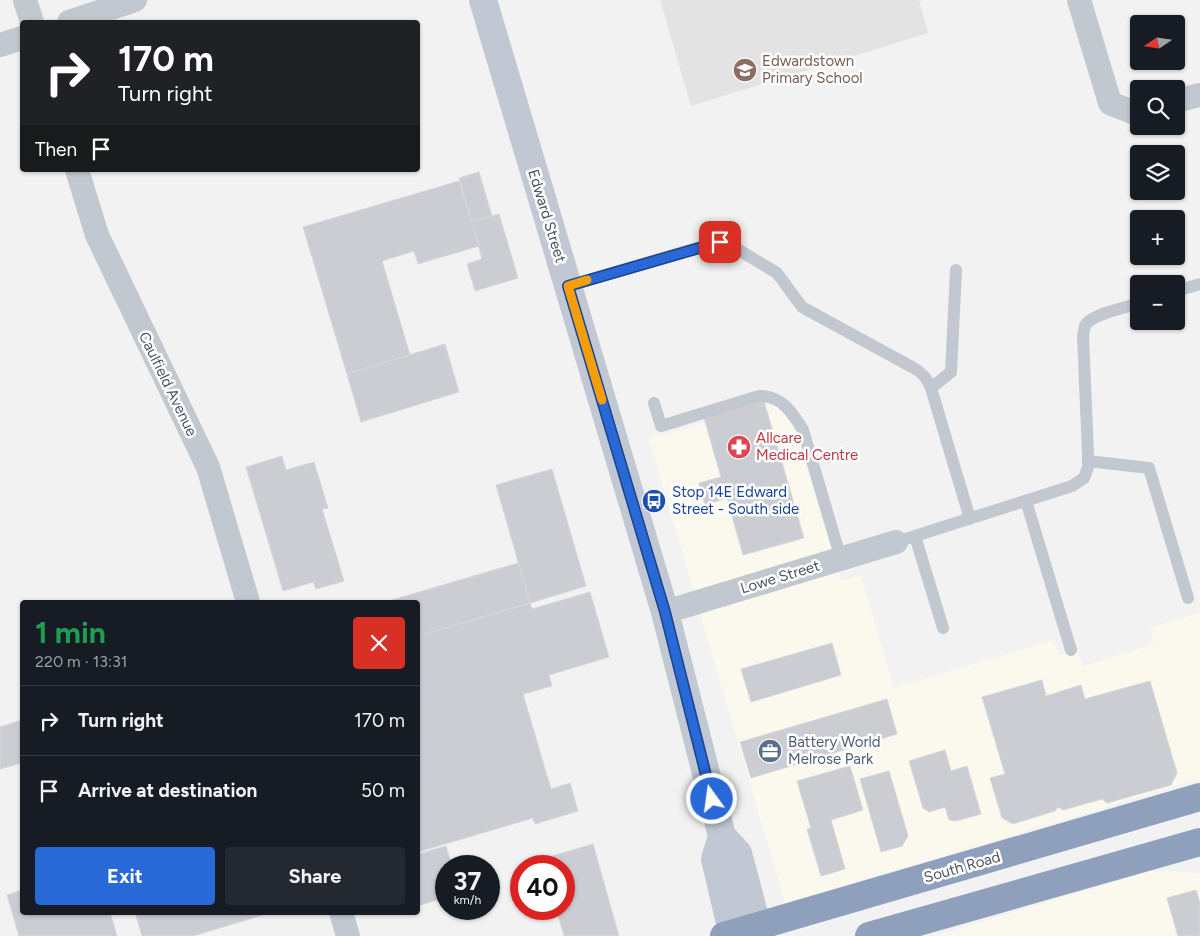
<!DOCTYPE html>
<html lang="en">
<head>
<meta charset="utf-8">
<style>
  :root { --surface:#171b24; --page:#242831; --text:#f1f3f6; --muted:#9ea1a6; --line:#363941; --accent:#2868d7 }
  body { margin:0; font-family:Figtree,sans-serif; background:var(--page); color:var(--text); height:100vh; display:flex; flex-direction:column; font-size:19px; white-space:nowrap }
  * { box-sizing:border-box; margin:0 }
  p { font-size:16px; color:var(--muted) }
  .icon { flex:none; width:28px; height:28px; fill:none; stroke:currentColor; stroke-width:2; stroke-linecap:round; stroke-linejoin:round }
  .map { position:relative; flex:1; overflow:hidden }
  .details { position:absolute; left:20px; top:600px; width:400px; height:315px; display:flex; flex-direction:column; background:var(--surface); border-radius:5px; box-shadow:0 1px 4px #0004 }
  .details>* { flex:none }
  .banner { position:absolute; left:20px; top:20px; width:400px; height:152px; border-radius:5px; box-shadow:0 1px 4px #0004; background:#202124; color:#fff; overflow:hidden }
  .needle { width:32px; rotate:257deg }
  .buttons { position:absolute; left:1130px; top:15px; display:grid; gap:10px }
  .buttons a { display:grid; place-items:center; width:55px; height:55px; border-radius:5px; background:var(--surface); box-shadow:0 1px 4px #0004; font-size:25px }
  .speed { position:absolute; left:435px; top:855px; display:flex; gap:10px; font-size:25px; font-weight:700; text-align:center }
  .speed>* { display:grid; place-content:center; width:65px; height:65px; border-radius:50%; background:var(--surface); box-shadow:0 1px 4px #0004; line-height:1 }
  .speed small { font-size:12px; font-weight:400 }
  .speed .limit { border:8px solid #d22; background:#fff; color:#111 }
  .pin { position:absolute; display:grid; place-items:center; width:42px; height:42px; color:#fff; margin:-21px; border-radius:10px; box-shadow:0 2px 8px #0006 }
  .me { position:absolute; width:55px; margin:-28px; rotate:346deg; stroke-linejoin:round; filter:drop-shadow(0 0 4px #0008) }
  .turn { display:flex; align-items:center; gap:18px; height:105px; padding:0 15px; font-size:22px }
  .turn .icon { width:65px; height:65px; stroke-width:2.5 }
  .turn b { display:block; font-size:35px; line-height:42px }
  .then { display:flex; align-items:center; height:48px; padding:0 15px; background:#0003; gap:10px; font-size:19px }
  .round { display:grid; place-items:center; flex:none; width:52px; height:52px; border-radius:5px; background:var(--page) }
  .summary { display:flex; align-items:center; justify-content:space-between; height:85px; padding:0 15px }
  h1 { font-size:30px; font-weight:700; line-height:38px; color:#1e9e55 }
  .action { display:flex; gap:10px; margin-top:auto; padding:10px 15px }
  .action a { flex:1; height:58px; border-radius:5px; background:var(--accent); color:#fff; font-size:20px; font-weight:700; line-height:58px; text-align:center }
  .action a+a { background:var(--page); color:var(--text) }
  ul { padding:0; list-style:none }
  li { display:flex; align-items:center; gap:15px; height:70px; padding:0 15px; border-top:1px solid var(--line) }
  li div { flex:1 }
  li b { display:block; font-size:19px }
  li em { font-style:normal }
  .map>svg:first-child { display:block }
  .commercial { fill:#fbf8ee }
  .education { fill:#e4e3e3 }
  .building { fill:#cccdd3; stroke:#d6d7dc }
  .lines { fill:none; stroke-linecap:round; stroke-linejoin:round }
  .lane { stroke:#c1c8cf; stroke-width:12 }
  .street { stroke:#c1c8cf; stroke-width:24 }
  .secondary { stroke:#c1c8d3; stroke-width:28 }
  .highway { stroke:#8ea0bb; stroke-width:28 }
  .route-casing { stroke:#1a448c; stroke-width:12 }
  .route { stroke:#2868d7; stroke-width:9 }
  .slow { stroke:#f59e0b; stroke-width:9 }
  .labels { text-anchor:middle; stroke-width:5; stroke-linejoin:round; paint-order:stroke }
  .education-label { font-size:15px; fill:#785e54; stroke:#fff; text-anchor:start }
  .street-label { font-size:15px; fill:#4b535d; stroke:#fff }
  .health-label { font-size:15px; fill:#be3a42; stroke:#fff; text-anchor:start }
  .transit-label { font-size:15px; fill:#164399; stroke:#fff; text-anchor:start }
  .service-label { font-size:15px; fill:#4e5e75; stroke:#fff; text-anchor:start }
</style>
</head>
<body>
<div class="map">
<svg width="1200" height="936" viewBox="0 0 1200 936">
  <rect width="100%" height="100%" fill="#f3f2f2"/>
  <path class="commercial" d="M767,404L775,406L786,416L796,432L841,581L861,576L894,688L1054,640L1059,656L1078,650L1083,666L1154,644L1149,628L1200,613V779L785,903L649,439Z
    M1151,871H1178L1200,873V936H935Z"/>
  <path class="education" d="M660,0H919L928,33L691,106Z"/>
  <path class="building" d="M479,172L492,216L472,222L459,178Z
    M459,181L479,246L418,264L414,251L382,261L410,355L347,374L303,227Z
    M499,214L518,278L475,291L467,264L482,259L472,222Z
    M445,344L459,392L361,422L347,374Z
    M764,401L804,538L743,555L727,498L705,505L699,483L721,477L704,418Z
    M282,456L286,470L314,462L328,508L322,509L344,581L316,589L313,582L283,591L246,467Z
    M552,469L586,586L530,603L496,485Z
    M518,563L530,603L418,636V602H393L392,600Z
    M590,592L609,657L549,675L552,686L523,694L551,789L570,783L578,811L535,824L533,818L418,852V636L530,603L532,609Z
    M832,643L841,675L751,702L741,669Z
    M1042,680L1046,696L1081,685L1085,699L1150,681L1177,773L1171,785L1107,803L1102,799L1063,810L1058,807L1055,811L1013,824L1002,818L990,778L1005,774L982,697Z
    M887,699L897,734L751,778L740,742Z
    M22,720V763L0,769V727Z
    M945,750L951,771L967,766L981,814L956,821L949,820L945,807L929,812L923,808L909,761Z
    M850,766L863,810L831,820L845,869L821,876L807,829L811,828L797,781Z
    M889,771L908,836L902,846L881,852L860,779Z
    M593,844L619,936H564L556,909H564V866H544L542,859Z
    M446,846L452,866H446V897L418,906V854Z
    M22,890V912H110L117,936H19L7,895Z
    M1196,890L1200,903V936H1178L1167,898Z
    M135,912H273L193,936H142Z"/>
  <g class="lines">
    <path class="lane" d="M568,286L707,245L720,242L729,244L777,273L802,307L912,367C922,372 927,378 931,388L970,519
      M1176,291L1200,284
      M931,388L951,372L956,270
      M654,403L661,426L759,396C782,396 792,412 803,430L841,559
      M1088,461L1149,468L1188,598
      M1026,501L1071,650
      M915,536L943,628
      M896,542L1072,486L1084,478L1088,467V454L1083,336C1084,332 1084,327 1086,324C1095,313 1125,308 1139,303"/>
    <path class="street" d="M25,0L32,22
      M1079,0L1110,103L1135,113L1139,112
      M69,22L135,0
      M0,45L22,38
      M1176,101L1200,95
      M77,170L97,235L208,467L248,602
      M665,612L896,542
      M341,912L348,936"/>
    <path class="secondary" d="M483,0L665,612L722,836L738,853L760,936
      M722,836L715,859L733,936"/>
    <path class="highway" d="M724,936L1200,797
      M869,936L1200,842"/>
  </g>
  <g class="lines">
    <g class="route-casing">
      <path id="route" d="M712,799L665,612L568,286L720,242"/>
    </g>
    <use href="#route" class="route"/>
    <path class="slow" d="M587,280L568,286L602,400"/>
  </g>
  <defs>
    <g id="school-disc" transform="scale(1.25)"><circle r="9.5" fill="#8d6e63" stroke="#fff"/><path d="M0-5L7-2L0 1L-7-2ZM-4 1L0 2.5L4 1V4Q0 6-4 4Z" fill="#fff"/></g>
    <g id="pharmacy-disc" transform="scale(1.25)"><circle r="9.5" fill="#e0444e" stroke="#fff"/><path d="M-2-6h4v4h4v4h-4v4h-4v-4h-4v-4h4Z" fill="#fff"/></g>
    <g id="bus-disc" transform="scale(1.25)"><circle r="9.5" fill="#1a4fb4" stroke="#fff"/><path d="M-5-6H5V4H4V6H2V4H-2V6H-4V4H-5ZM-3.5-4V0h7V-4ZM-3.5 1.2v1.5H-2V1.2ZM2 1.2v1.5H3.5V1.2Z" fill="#fff"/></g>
    <g id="office-disc" transform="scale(1.25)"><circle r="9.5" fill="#5c6f8a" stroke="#fff"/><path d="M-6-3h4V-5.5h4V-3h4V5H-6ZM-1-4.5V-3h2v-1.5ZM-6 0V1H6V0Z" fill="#fff"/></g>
  </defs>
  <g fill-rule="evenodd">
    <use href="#school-disc" x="745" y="70"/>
    <use href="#pharmacy-disc" x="739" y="447"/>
    <use href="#bus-disc" x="654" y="501"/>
    <use href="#office-disc" x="770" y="751"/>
  </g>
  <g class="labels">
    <g class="education-label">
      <text x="762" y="66">Edwardstown<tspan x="762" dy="17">Primary School</tspan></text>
    </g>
    <g class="street-label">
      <text transform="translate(547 216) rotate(73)" y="5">Edward Street</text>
      <text transform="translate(168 384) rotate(64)" y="5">Caulfield Avenue</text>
      <text transform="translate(780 577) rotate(-17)" y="5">Lowe Street</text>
      <text transform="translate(962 867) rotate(-16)" y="5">South Road</text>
    </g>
    <g class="health-label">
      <text x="756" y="443">Allcare<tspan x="756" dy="17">Medical Centre</tspan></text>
    </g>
    <g class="transit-label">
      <text x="672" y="497">Stop 14E Edward<tspan x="672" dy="17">Street - South side</tspan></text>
    </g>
    <g class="service-label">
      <text x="788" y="747">Battery World<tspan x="788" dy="17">Melrose Park</tspan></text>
    </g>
  </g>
</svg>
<div class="buttons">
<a><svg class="needle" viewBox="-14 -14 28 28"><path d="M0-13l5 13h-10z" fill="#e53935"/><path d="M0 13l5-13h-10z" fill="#9ea1a6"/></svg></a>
<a><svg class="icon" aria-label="search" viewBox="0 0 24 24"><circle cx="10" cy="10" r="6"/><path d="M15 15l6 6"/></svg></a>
<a><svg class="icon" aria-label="layers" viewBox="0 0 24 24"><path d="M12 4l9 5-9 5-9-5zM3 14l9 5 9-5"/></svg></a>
<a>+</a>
<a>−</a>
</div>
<div class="speed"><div>37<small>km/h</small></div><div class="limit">40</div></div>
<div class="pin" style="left:720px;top:242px;background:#d93025"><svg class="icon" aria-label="arrive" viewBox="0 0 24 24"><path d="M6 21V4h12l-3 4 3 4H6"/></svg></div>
<svg class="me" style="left:712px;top:799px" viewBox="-20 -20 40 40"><circle r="17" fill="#2868d7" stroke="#fff" stroke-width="3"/><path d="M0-11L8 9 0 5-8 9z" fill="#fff"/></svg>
<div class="banner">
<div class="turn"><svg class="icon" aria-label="right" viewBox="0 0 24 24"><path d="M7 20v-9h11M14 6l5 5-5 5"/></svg><div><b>170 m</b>Turn right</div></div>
<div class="then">Then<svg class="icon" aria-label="arrive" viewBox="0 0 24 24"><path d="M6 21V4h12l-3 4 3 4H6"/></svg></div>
</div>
<section class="details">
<div class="summary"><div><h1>1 min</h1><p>220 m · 13:31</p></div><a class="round" style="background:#d93025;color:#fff"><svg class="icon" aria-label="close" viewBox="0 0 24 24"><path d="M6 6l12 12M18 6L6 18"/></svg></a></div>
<ul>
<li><svg class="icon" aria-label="right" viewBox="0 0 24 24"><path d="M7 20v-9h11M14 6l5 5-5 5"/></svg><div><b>Turn right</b></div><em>170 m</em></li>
<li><svg class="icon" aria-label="arrive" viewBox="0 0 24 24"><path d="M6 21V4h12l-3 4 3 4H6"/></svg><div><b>Arrive at destination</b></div><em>50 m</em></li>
</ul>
<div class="action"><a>Exit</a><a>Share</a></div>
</section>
</div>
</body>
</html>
